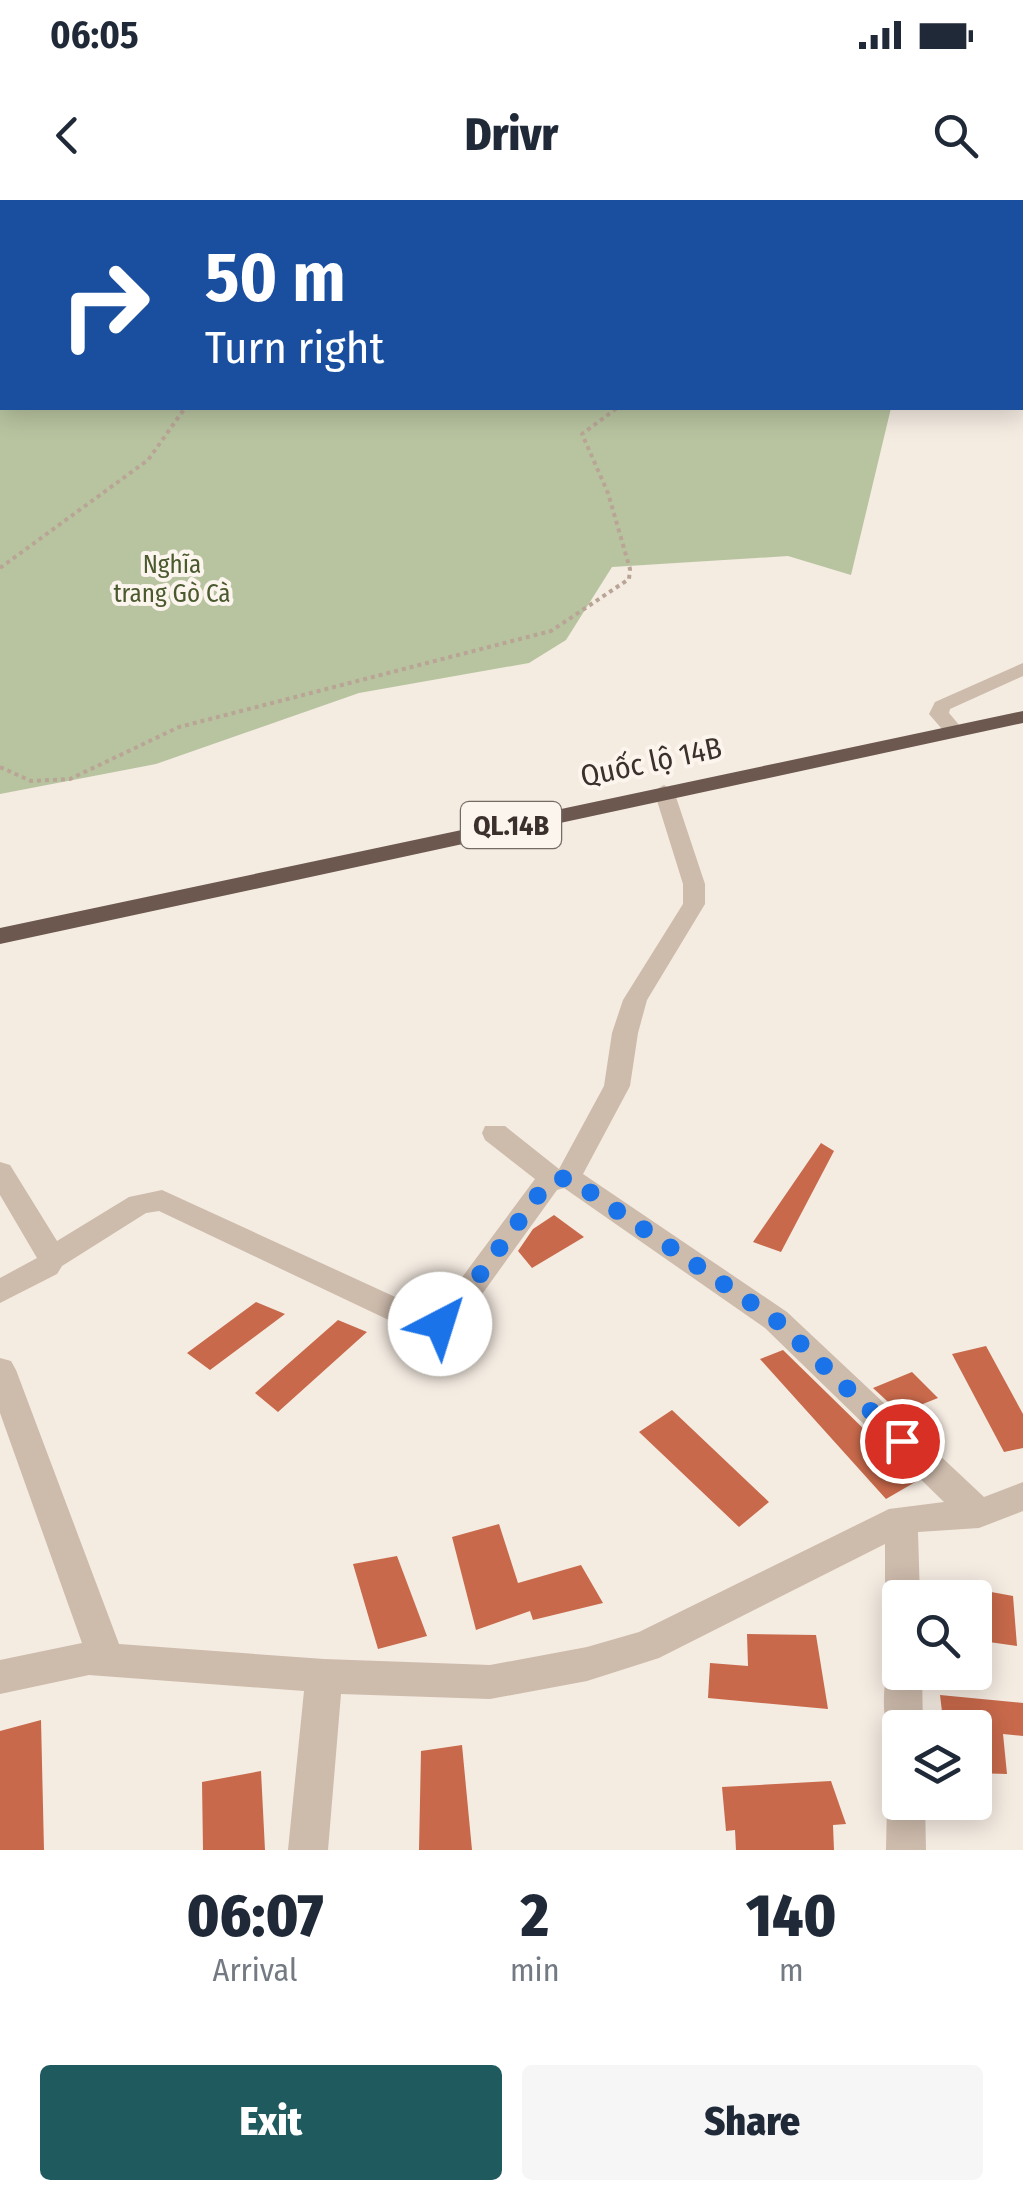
<!DOCTYPE html>
<html lang="en">
<head>
<meta charset="utf-8">
<style>
  :root { --surface:#fff; --page:#f6f6f7; --text:#1f2937; --muted:#747a83; --accent:#1f5a5e }
  body { margin:0; font-family:"Fira Sans Condensed",sans-serif; background:var(--page); color:var(--text); height:100vh; display:flex; flex-direction:column; font-size:38px; white-space:nowrap }
  * { box-sizing:border-box; margin:0 }
  p { font-size:32px; color:var(--muted) }
  .icon { flex:none; width:55px; height:55px; fill:none; stroke:currentColor; stroke-width:2; stroke-linecap:round; stroke-linejoin:round }
  .map { position:relative; height:1650px; overflow:hidden }
  .sheet { display:flex; flex-direction:column; background:var(--surface); flex:1 }
  .sheet>* { flex:none }
  .hud { position:absolute; left:0px; top:0px; width:1025px; height:210px; box-shadow:0 5px 25px #0003; background:#1a4fa0; color:#fff; overflow:hidden }
  .tools { position:absolute; left:882px; top:1380px; display:grid; gap:20px }
  .tools a { display:grid; place-items:center; width:110px; height:110px; border-radius:10px; background:var(--surface); box-shadow:0 5px 25px #0003; font-size:50px }
  .pin { position:absolute; display:grid; place-items:center; width:85px; height:85px; color:#fff; margin:-42px; border:5px solid #fff; border-radius:50%; box-shadow:0 2px 10px #0007 }
  .me { position:absolute; width:110px; margin:-55px; rotate:40deg; stroke-linejoin:round; filter:drop-shadow(0 0 8px #0008) }
  .turn { display:flex; align-items:center; gap:35px; height:210px; padding:0 40px; font-size:45px }
  .turn .icon { width:130px; height:130px; stroke-width:2.5 }
  .turn b { display:block; font-size:70px; line-height:85px }
  .eta { display:flex; justify-content:space-evenly; align-items:center; height:170px; text-align:center }
  .eta b { font-size:60px; font-weight:800; line-height:70px }
  .cta { display:flex; gap:20px; margin-top:auto; padding:20px 40px }
  .cta a { flex:1; height:115px; border-radius:10px; background:var(--accent); color:#fff; font-size:40px; font-weight:800; line-height:115px; text-align:center }
  .cta a+a { background:var(--page); color:var(--text) }
  .status { display:flex; justify-content:space-between; align-items:center; height:70px; padding:0 50px; background:var(--surface); direction:ltr }
  .status svg { height:28px; fill:currentColor }
  header { display:flex; justify-content:space-between; align-items:center; height:130px; padding:0 40px; background:var(--surface); font-size:45px; font-weight:800 }
  .map>svg:first-child { display:block }
  .green { fill:#b8c4a0 }
  .building { fill:#c8694b }
  .lines { fill:none; stroke-linecap:round; stroke-linejoin:round }
  .path-far1 { stroke:#b9a596; stroke-width:2.5; stroke-dasharray:2.5 2.5; stroke-linecap:butt }
  .path { stroke:#b9a596; stroke-width:4; stroke-dasharray:4 4; stroke-linecap:butt }
  .service { fill:#cdbbac; fill-rule:evenodd }
  .minor { fill:#cdbbac; fill-rule:evenodd }
  .trunk { fill:#6c584f; fill-rule:evenodd }
  .route { stroke:#1a73e8; stroke-width:18; stroke-dasharray:0 32.4 }
  .labels { text-anchor:middle; stroke-width:8; stroke-linejoin:round; paint-order:stroke }
  .far-park-label { font-size:25px; fill:#4a5a2e; stroke:#fbf5ee }
  .shield { fill:#fbf5ee; stroke:#756b66; stroke-width:2.5 }
  .shield-label { font-size:28px; font-weight:bold; fill:#3b302b }
  .street-label { font-size:30px; fill:#3b302b; stroke:#fbf5ee }
</style>
</head>
<body>
<div class="status"><b>06:05</b><svg viewBox="0 0 49 12"><path d="M0 12V9h3v3zM5 12V6h3v6zM10 12V3h3v9zM15 12V0h3v12zM26 1h20v11H26zM47 4h2v5h-2z"/></svg></div>
<header><svg class="icon" aria-label="back" viewBox="0 0 24 24"><path d="M15 5l-7 7 7 7"/></svg>Drivr<svg class="icon" aria-label="search" viewBox="0 0 24 24"><circle cx="10" cy="10" r="6"/><path d="M15 15l6 6"/></svg></header>
<div class="map">
<svg width="1023" height="1650" viewBox="0 0 1023 1650">
  <rect width="100%" height="100%" fill="#f4ebe1"/>
  <path class="green" d="M0,0H986L2,2V208H891L851,375L788,356L612,367L566,440L529,463L359,493L156,564L0,594Z"/>
  <path class="building" d="M821,943L834,951L781,1052L753,1042Z
    M554,1015L584,1037L532,1068L518,1051L533,1029Z
    M256,1102L285,1114L210,1170L187,1153Z
    M338,1120L367,1132L278,1212L255,1193Z
    M986,1146L1023,1214V1248L1004,1252L952,1154Z
    M783,1150L917,1281L886,1299L760,1159Z
    M912,1172L938,1198L900,1213L873,1188Z
    M672,1210L769,1302L739,1327L639,1232Z
    M499,1324L518,1383L581,1365L603,1403L533,1420L530,1411L476,1430L452,1337Z
    M397,1356L427,1436L378,1449L353,1364Z
    M975,1389L1013,1396L1017,1446L975,1440Z
    M747,1434L816,1435L828,1509L708,1498L710,1463L748,1466Z
    M940,1495L1023,1503V1536L1003,1534L1007,1574L975,1573V1528H944Z
    M41,1520L44,1650H0V1531Z
    M462,1545L472,1650H419L421,1551Z
    M261,1571L265,1650H203L202,1582Z
    M831,1581L846,1624L833,1625L834,1650H736L735,1630L726,1631L722,1587Z"/>
  <g class="lines">
    <path class="path-far1" d="M852,0L862,2"/>
    <path class="path" d="M0,368L148,260L185,208
      M0,567L31,581L70,579L179,527L551,431L629,379L630,369L608,293L582,234L617,208"/>
    <path class="service" d="M273,0H282L280,2H273Z
      M2,127V135L0,136V128Z"/>
    <path class="minor" d="M1023,463V476L950,509L949,513L965,532L962,536H948L929,514L935,502Z
      M664,585L674,591L705,684V704L647,800L638,833L630,886L583,974L787,1112L984,1297L1023,1282V1311L979,1328L918,1332L920,1398H900V1413L891,1409L885,1398V1344L659,1458L587,1481L490,1499L341,1494L328,1650H288L304,1491L89,1475L0,1494V1460L82,1443L0,1213V1158L11,1161L16,1170L119,1444L324,1459L490,1465L587,1447L639,1432L889,1309L944,1302L765,1128L564,988L557,990L457,1129C442,1134 429,1137 414,1132L159,1011L146,1013L62,1066L57,1074L0,1103V1078L37,1058L0,995V962L10,965L57,1041L129,997L162,990L428,1112L437,1111L535,979L485,940L482,933L485,926H505L559,969L604,886L612,833L623,800L683,704V684L654,591Z
      M900,1457V1472H922L923,1528H900V1544L891,1541C881,1519 882,1482 891,1460Z
      M900,1585V1602H925L926,1650H886L887,1602L892,1588Z"/>
    <path class="trunk" d="M1023,511V523L0,744V728Z"/>
  </g>
  <g class="lines">
    <path class="route" d="M440,1124L446,1121L547,983L568,977L776,1120L902,1241"/>
  </g>
  <g class="labels">
    <g class="far-park-label">
      <text x="172" y="373">Nghĩa<tspan x="172" dy="29">trang Gò Cà</tspan></text>
    </g>
    <rect class="shield" x="461" y="602" width="100" height="46" rx="8"/>
    <g class="shield-label">
      <text x="511" y="635">QL.14B</text>
    </g>
    <g class="street-label">
      <text transform="translate(651 562) rotate(-12)" y="10">Quốc lộ 14B</text>
    </g>
  </g>
</svg>
<div class="tools">
<a><svg class="icon" aria-label="search" viewBox="0 0 24 24"><circle cx="10" cy="10" r="6"/><path d="M15 15l6 6"/></svg></a>
<a><svg class="icon" aria-label="layers" viewBox="0 0 24 24"><path d="M12 4l9 5-9 5-9-5zM3 14l9 5 9-5"/></svg></a>
</div>
<div class="pin" style="left:902px;top:1241px;background:#d93025"><svg class="icon" aria-label="arrive" viewBox="0 0 24 24"><path d="M6 21V4h12l-3 4 3 4H6"/></svg></div>
<svg class="me" style="left:440px;top:1124px" viewBox="-20 -20 40 40"><circle r="19" fill="#fff"/><path d="M0-13L10 11 0 6-10 11z" fill="#1a73e8"/></svg>
<div class="hud">
<div class="turn"><svg class="icon" aria-label="right" viewBox="0 0 24 24"><path d="M7 20v-9h11M14 6l5 5-5 5"/></svg><div><b>50 m</b>Turn right</div></div>
</div>
</div>
<section class="sheet">
<div class="eta">
<div><b>06:07</b><p>Arrival</p></div>
<div><b>2</b><p>min</p></div>
<div><b>140</b><p>m</p></div>
</div>
<div class="cta"><a>Exit</a><a>Share</a></div>
</section>
</body>
</html>
